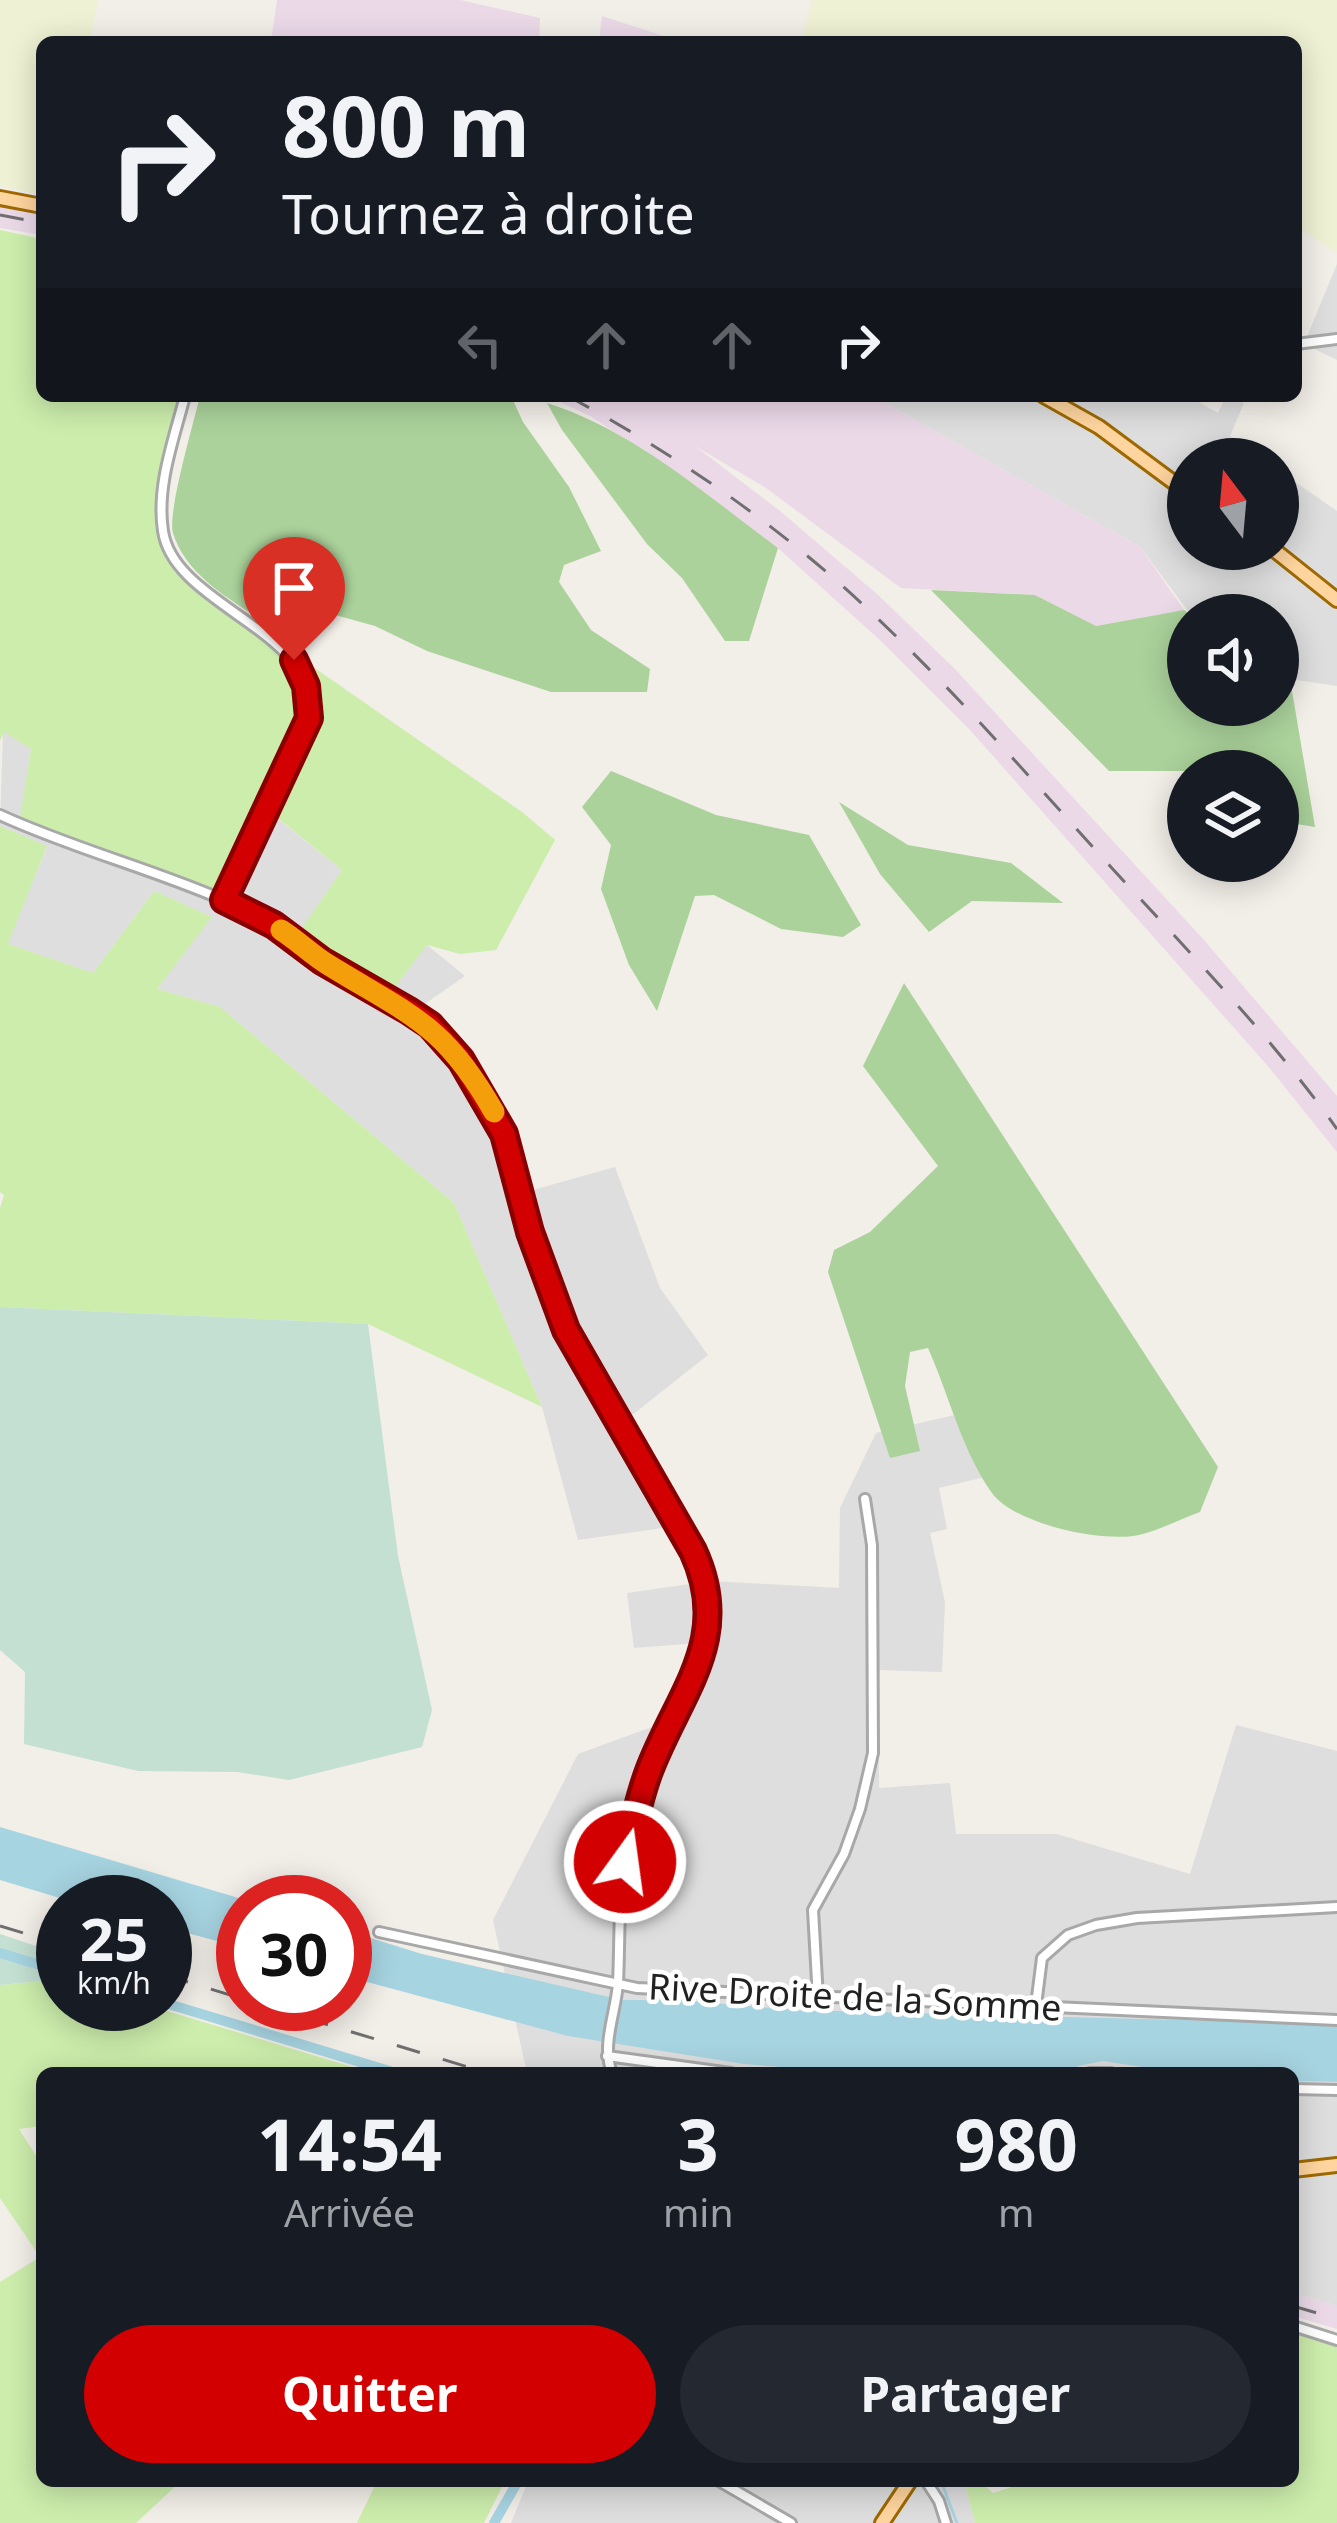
<!DOCTYPE html>
<html lang="fr">
<head>
<meta charset="utf-8">
<style>
  :root { --surface:#171b24; --page:#242831; --text:#f1f3f6; --muted:#9ea1a6; --accent:#d20001 }
  body { margin:0; font-family:"Noto Sans",sans-serif; background:var(--page); color:var(--text); height:100vh; display:flex; flex-direction:column; font-size:45px; white-space:nowrap }
  * { box-sizing:border-box; margin:0 }
  p { font-size:39px; color:var(--muted) }
  .icon { flex:none; width:66px; height:66px; fill:none; stroke:currentColor; stroke-width:2; stroke-linecap:round; stroke-linejoin:round }
  .map { position:relative; flex:1; overflow:hidden }
  .details { position:absolute; left:36px; top:2067px; width:1263px; height:420px; display:flex; flex-direction:column; background:var(--surface); border-radius:18px; box-shadow:0 6px 30px #0003 }
  .details>* { flex:none }
  .banner { position:absolute; left:36px; top:36px; width:1266px; height:366px; border-radius:18px; box-shadow:0 6px 30px #0003; background:#171b24; color:var(--text); overflow:hidden }
  .needle { width:78px; rotate:344deg }
  .fabs { position:absolute; left:1167px; top:438px; display:grid; gap:24px }
  .fabs a { display:grid; place-items:center; width:132px; height:132px; border-radius:50%; background:var(--surface); box-shadow:0 6px 30px #0003; font-size:60px }
  .speed { position:absolute; left:36px; top:1875px; display:flex; gap:24px; font-size:60px; font-weight:700; text-align:center }
  .speed>* { display:grid; place-content:center; width:156px; height:156px; border-radius:50%; background:var(--surface); box-shadow:0 6px 30px #0003; line-height:1 }
  .speed small { font-size:30px; font-weight:400 }
  .speed .limit { border:18px solid #d22; background:#fff; color:#111 }
  .pin { position:absolute; display:grid; place-items:center; width:102px; height:102px; color:#fff; margin:-123px -51px; border-radius:50% 50% 50% 0; rotate:-45deg; box-shadow:0 0 12px #0007 }
  .pin .icon { rotate:45deg }
  .me { position:absolute; width:132px; margin:-66px; rotate:14deg; stroke-linejoin:round; filter:drop-shadow(0 0 9px #0008) }
  .turn { display:flex; align-items:center; gap:42px; height:252px; padding:0 48px; font-size:54px }
  .turn .icon { width:156px; height:156px; stroke-width:2.5 }
  .turn b { display:block; font-size:84px; line-height:102px }
  .lanes { display:flex; align-items:center; height:114px; padding:0 48px; background:#0003; justify-content:center; gap:60px; direction:ltr }
  .lanes .off { opacity:.35 }
  .eta { display:flex; justify-content:space-evenly; align-items:center; height:204px; text-align:center }
  .eta b { font-size:72px; font-weight:700; line-height:84px }
  .action { display:flex; gap:24px; margin-top:auto; padding:24px 48px }
  .action a { flex:1; height:138px; border-radius:72px; background:var(--accent); color:#fff; font-size:48px; font-weight:700; line-height:138px; text-align:center }
  .action a+a { background:var(--page); color:var(--text) }
  .map>svg:first-child { display:block }
  .residential { fill:#dfdede }
  .industrial { fill:#ebd9e8 }
  .farmland { fill:#eef1d3 }
  .grass { fill:#ccedac }
  .forest { fill:#abd29b }
  .wetland { fill:#c4e0d3 }
  .water { fill:#a7d4e1 }
  .lines { fill:none; stroke-linecap:round; stroke-linejoin:round }
  .stream { stroke:#a7d4e1; stroke-width:3 }
  .canal { stroke:#a7d4e1; stroke-width:10 }
  .minor-casing { stroke:#a8a8a8; stroke-width:14 }
  .primary-casing { stroke:#9e6900; stroke-width:18 }
  .minor { stroke:#fff; stroke-width:8 }
  .primary { stroke:#ffd59f; stroke-width:12 }
  .rail { stroke:#6f6f6f; stroke-width:3; stroke-dasharray:24 24; stroke-linecap:butt }
  .route-casing { stroke:#880001; stroke-width:30 }
  .route { stroke:#d20001; stroke-width:21 }
  .slow { stroke:#f59e0b; stroke-width:21 }
  .labels { text-anchor:middle; stroke-width:9; stroke-linejoin:round; paint-order:stroke }
  .street-label { font-size:36px; fill:#212121; stroke:#fff }
</style>
</head>
<body>
<div class="map">
<svg width="1337" height="2523" viewBox="0 0 1337 2523">
  <rect width="100%" height="100%" fill="#f2eee8"/>
  <path class="residential" d="M1337,264V360L1304,344Z
    M873,396H1188L1218,413L1226,396L1244,403L1230,436L1262,459H1188V549H1278V470L1337,511V686L1290,679L1278,671V615H1191L1140,547Z
    M3,731L31,748L20,824L268,811L342,870L299,933L427,945L465,976L416,1010L455,1042L505,1118L526,1192L615,1167L660,1288L708,1355L622,1423L677,1526L578,1540L542,1407L454,1203L220,1007L157,989L211,917L154,891L93,973L7,944L47,847L0,826Z
    M968,1412L985,1477L939,1488L947,1529L930,1533L945,1602L942,1672L879,1670V1788L950,1783L956,1834H1057L1190,1874L1236,1725L1337,1751V2306L1293,2293V2073H527L493,1920L578,1754L660,1724L698,1643L634,1648L627,1593L711,1581L839,1588L840,1508L876,1433Z
    M528,2481H964L975,2523H511Z"/>
  <path class="industrial" d="M277,0H460L540,18L539,42H271Z
    M602,16L682,42H599Z
    M0,207L42,215V235L0,228Z
    M547,396H873L1140,547L1184,610L1096,626L1035,595L901,588L766,488L695,446L780,511L877,594L954,668L1204,940L1337,1096V1152L1267,1065L970,730L882,642L778,548L670,469L590,416Z
    M1293,2293L1337,2306V2329L1293,2316Z"/>
  <path class="farmland" d="M0,0H98L90,42H42V194L0,186Z
    M812,0H1337V253L1296,225V42H802Z"/>
  <path class="grass" d="M0,230L42,239V396H185C176,437 152,505 167,545C179,576 265,636 293,659L306,662L522,812L555,840L496,950L460,954L427,945L392,991L299,932L342,870L269,811L224,900L19,824L31,749L4,732L0,741Z
    M0,826L47,846L8,944L93,973L154,891L212,917L157,989L220,1007L454,1203L542,1407L368,1324L0,1307V1208L4,1195L0,1192Z
    M63,1979V2004H144L372,2073H42V2126L19,2129L42,2165V2481H181L136,2523H0V2282L40,2257L0,2198V1985Z
    M1293,2332L1337,2346V2523H975L964,2481H980L993,2493L1031,2481H1293Z
    M377,2481H505L484,2523H357Z"/>
  <path class="forest" d="M200,396H511L523,422L569,487L601,551L564,565L559,582L591,630L650,669L647,692H551L427,651L375,626L328,613L281,632C243,607 187,580 173,533C167,514 194,421 200,396Z
    M547,403C633,430 706,495 778,548L749,641H725L682,578L647,544L562,430Z
    M931,590L1035,595L1096,626L1184,610L1191,615H1188V705H1278V671L1290,679L1315,827L1278,821V771H1109Z
    M611,771L716,815L809,835L861,925L843,937L781,929L714,895L695,896L657,1011L629,965L601,889L611,845L582,807Z
    M839,802L908,845L1011,863L1063,903L972,901L929,932L880,874Z
    M904,983L1218,1467L1200,1512C1180,1519 1160,1530 1139,1535C1103,1543 1014,1524 992,1493C962,1451 949,1395 928,1348L910,1352L905,1386L920,1451L890,1458L828,1272L834,1250L870,1232L938,1166L863,1066Z"/>
  <path class="wetland" d="M0,1307L368,1324L398,1556L432,1710L422,1747L289,1780L237,1772L138,1771L24,1744L25,1672L0,1650Z
    M0,1934L63,1955V1979L0,1985Z"/>
  <path class="water" d="M0,1827L252,1902H243V1948L165,1927V1902H73L0,1880Z
    M345,1930L422,1954L622,2000H678L795,2010L1337,2024V2082L1293,2081V2073H1181L1103,2061L1078,2066L1067,2073H852L844,2069L810,2073L808,2069L744,2064L568,2036L345,1976Z"/>
  <g class="lines">
    <path class="stream" d="M941,2481L957,2523"/>
    <path class="canal" d="M0,1953L63,1972
      M165,2003L396,2073
      M494,2523L518,2481"/>
    <g class="minor-casing">
      <path id="minor" d="M1296,344L1337,339
        M185,396C174,439 156,486 163,531C174,607 324,632 309,717C304,741 290,764 280,785C262,824 243,862 224,900
        M0,815C72,848 149,868 221,899C264,918 298,946 337,970C368,988 404,1003 431,1026C520,1104 520,1229 566,1330C600,1406 650,1478 693,1551C738,1648 669,1696 645,1783C638,1809 630,1836 625,1863C618,1902 620,1943 618,1983C616,2013 601,2044 612,2073
        M379,1932L637,1988L1337,2020
        M818,1999L813,1910L844,1854L860,1809L873,1753L872,1545L865,1499
        M1036,2005L1042,1958L1068,1935L1096,1925L1137,1918L1337,1907
        M607,2056L731,2073
        M1090,2073H1111
        M1293,2089L1337,2090
        M1293,2326L1337,2340
        M719,2481L791,2523
        M926,2481L939,2501L946,2523"/>
    </g>
    <g class="primary-casing">
      <path id="primary" d="M0,198L42,206
        M1044,396L1099,427L1188,493
        M1273,549L1337,600
        M1293,2170L1337,2165
        M882,2523L910,2481"/>
    </g>
    <use href="#minor" class="minor"/>
    <use href="#primary" class="primary"/>
    <path class="rail" d="M0,215L42,223
      M568,396C664,448 756,510 838,582C936,669 1022,769 1110,866C1188,951 1270,1035 1337,1129
      M0,1926L63,1945
      M165,1975L243,1999
      M259,2004L488,2073
      M1293,2306L1337,2319"/>
  </g>
  <g class="lines">
    <g class="route-casing">
      <path id="route" d="M294,660L306,686L309,718L224,900L274,925L322,961L409,1011L430,1025L461,1060L504,1134L530,1232L566,1330L693,1551C734,1639 679,1692 649,1771C638,1800 632,1832 625,1862"/>
    </g>
    <use href="#route" class="route"/>
    <path class="slow" d="M281,930C297,940 311,954 327,964C409,1015 443,1022 494,1112"/>
  </g>
  <g class="labels">
    <g class="street-label">
      <text transform="translate(855 1997) rotate(3)" y="13">Rive Droite de la Somme</text>
    </g>
  </g>
</svg>
<div class="fabs">
<a><svg class="needle" viewBox="-14 -14 28 28"><path d="M0-13l5 13h-10z" fill="#e53935"/><path d="M0 13l5-13h-10z" fill="#9ea1a6"/></svg></a>
<a><svg class="icon" aria-label="sound" viewBox="0 0 24 24"><path d="M4 9h4l5-4v14l-5-4H4zM17 9q2 3 0 6"/></svg></a>
<a><svg class="icon" aria-label="layers" viewBox="0 0 24 24"><path d="M12 4l9 5-9 5-9-5zM3 14l9 5 9-5"/></svg></a>
</div>
<div class="speed"><div>25<small>km/h</small></div><div class="limit">30</div></div>
<div class="pin" style="left:294px;top:660px;background:#d93025"><svg class="icon" aria-label="arrive" viewBox="0 0 24 24"><path d="M6 21V4h12l-3 4 3 4H6"/></svg></div>
<svg class="me" style="left:625px;top:1862px" viewBox="-20 -20 40 40"><circle r="17" fill="#d20001" stroke="#fff" stroke-width="3"/><path d="M0-11L8 9 0 5-8 9z" fill="#fff"/></svg>
<div class="banner">
<div class="turn"><svg class="icon" aria-label="right" viewBox="0 0 24 24"><path d="M7 20v-9h11M14 6l5 5-5 5"/></svg><div><b>800 m</b>Tournez à droite</div></div>
<div class="lanes"><svg class="icon off" aria-label="left" viewBox="0 0 24 24"><path d="M17 20v-9H6M10 6l-5 5 5 5"/></svg><svg class="icon off" aria-label="ahead" viewBox="0 0 24 24"><path d="M12 20V5M6 11l6-6 6 6"/></svg><svg class="icon off" aria-label="ahead" viewBox="0 0 24 24"><path d="M12 20V5M6 11l6-6 6 6"/></svg><svg class="icon" aria-label="right" viewBox="0 0 24 24"><path d="M7 20v-9h11M14 6l5 5-5 5"/></svg></div>
</div>
<section class="details">
<div class="eta">
<div><b>14:54</b><p>Arrivée</p></div>
<div><b>3</b><p>min</p></div>
<div><b>980</b><p>m</p></div>
</div>
<div class="action"><a>Quitter</a><a>Partager</a></div>
</section>
</div>
</body>
</html>
